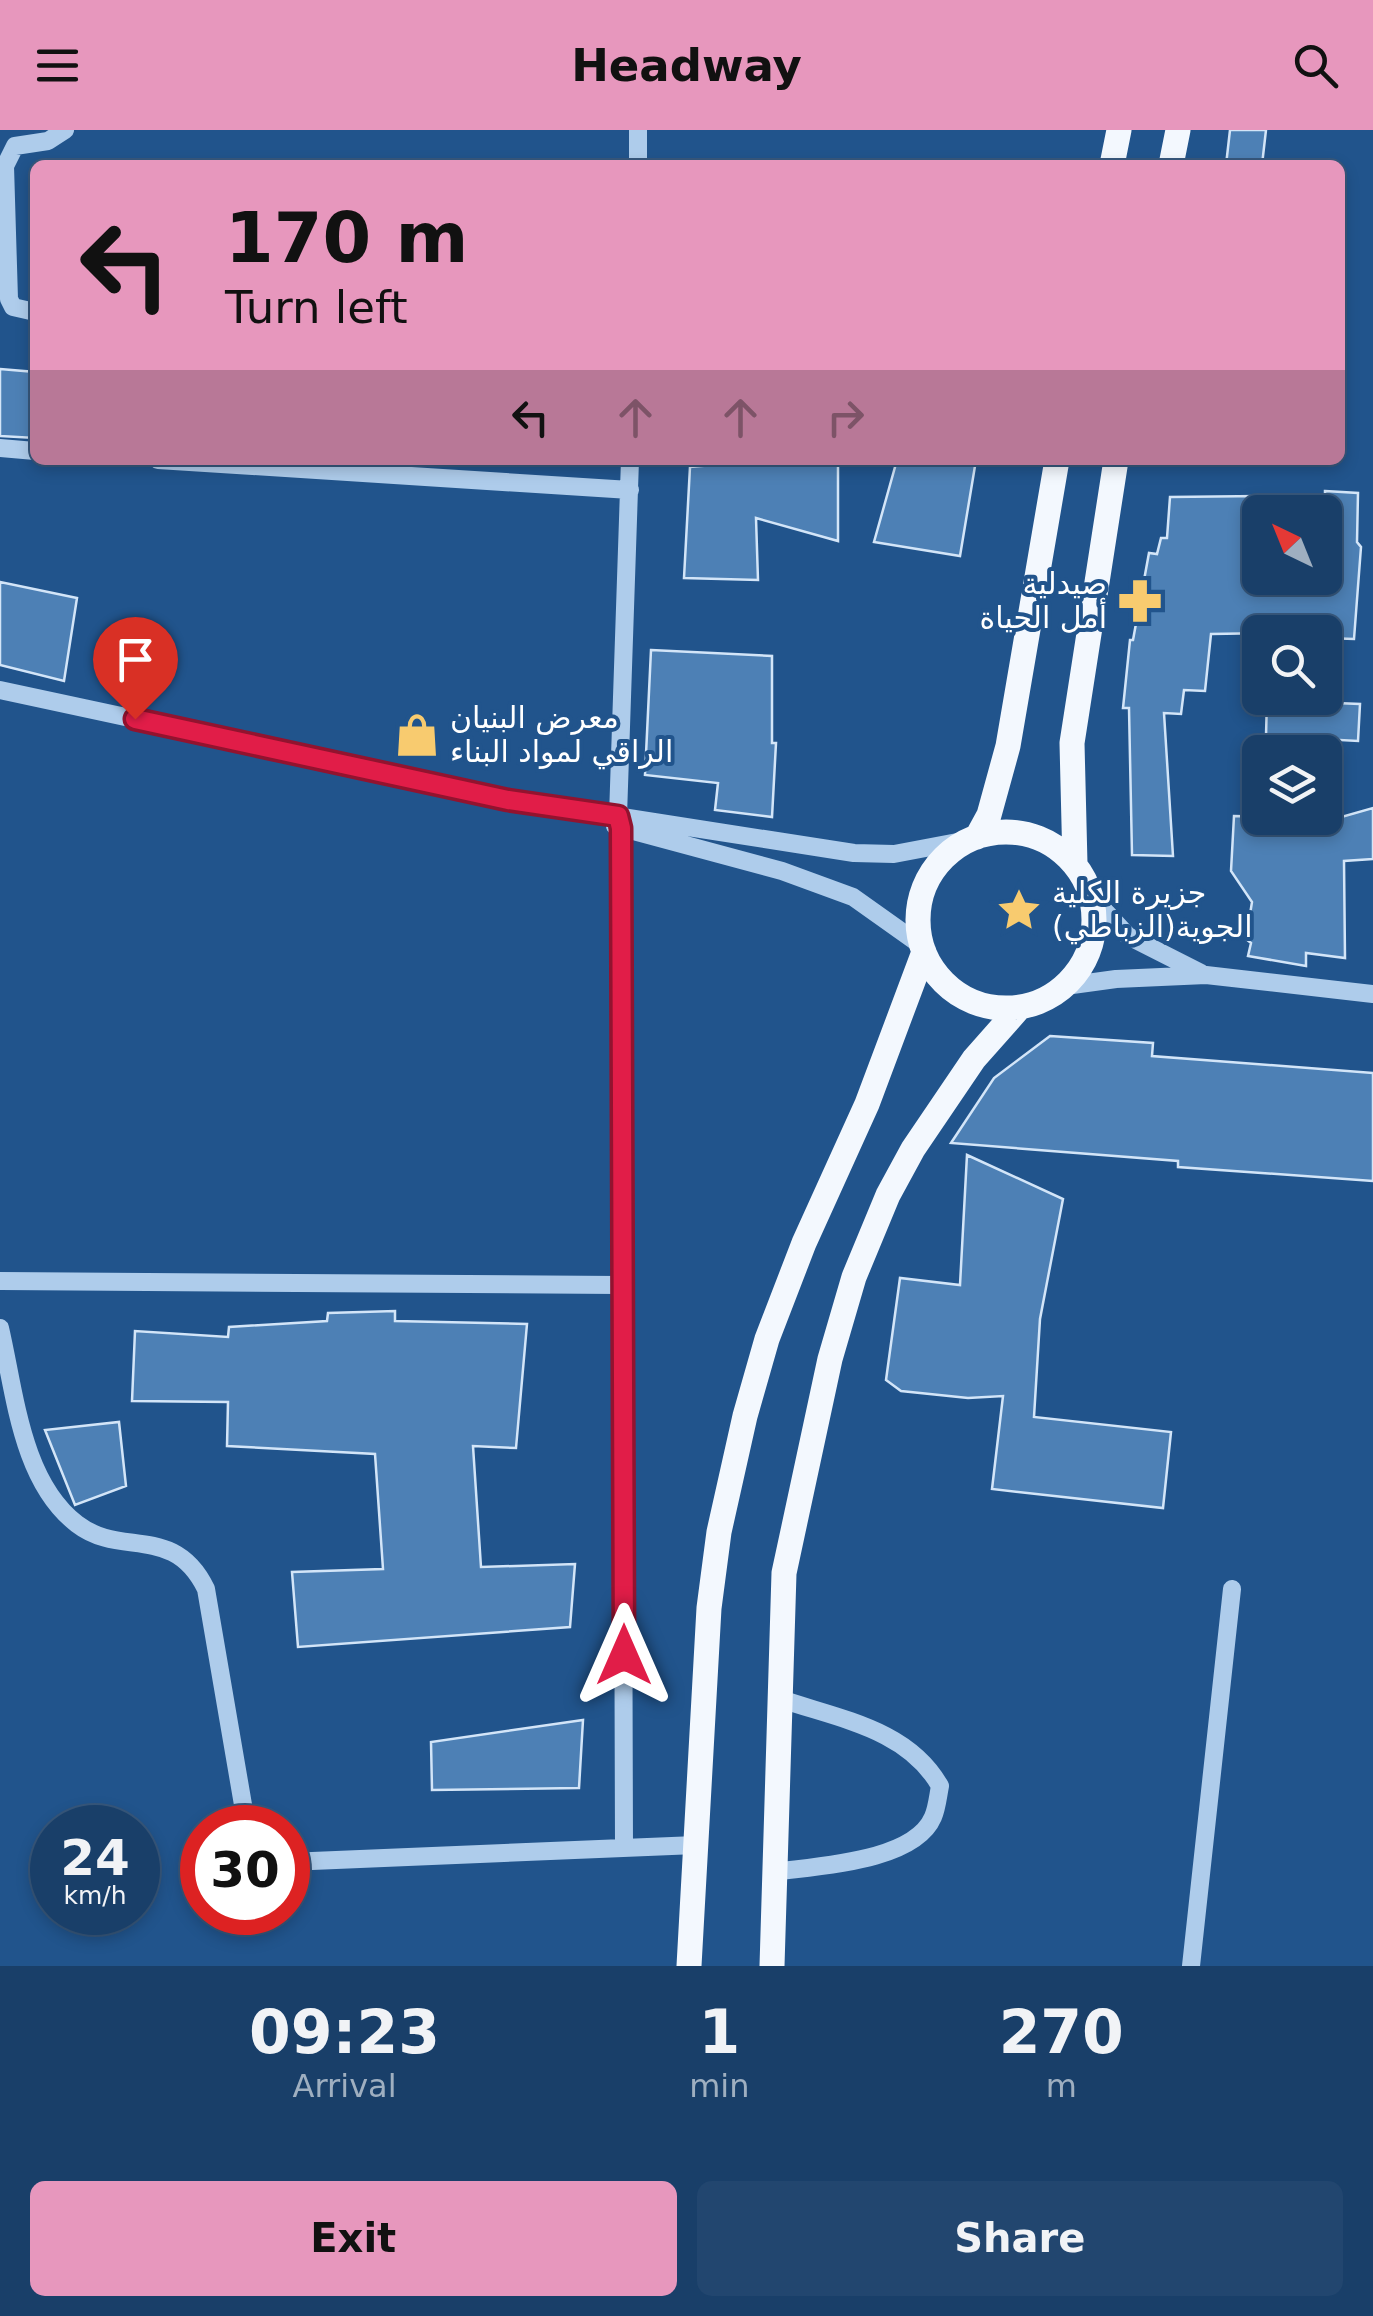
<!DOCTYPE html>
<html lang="en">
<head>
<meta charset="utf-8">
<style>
  :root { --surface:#193f69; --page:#22466f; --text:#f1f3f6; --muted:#9fafc0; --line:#37587d; --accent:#e797bd }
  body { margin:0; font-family:"DejaVu Sans","Noto Naskh Arabic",sans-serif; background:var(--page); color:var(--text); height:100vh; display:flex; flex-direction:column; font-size:38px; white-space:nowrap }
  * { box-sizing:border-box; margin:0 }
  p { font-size:32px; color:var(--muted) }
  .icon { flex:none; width:55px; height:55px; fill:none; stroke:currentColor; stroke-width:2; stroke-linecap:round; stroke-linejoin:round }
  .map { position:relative; height:1836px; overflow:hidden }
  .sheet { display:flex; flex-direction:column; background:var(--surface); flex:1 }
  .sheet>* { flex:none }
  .banner { position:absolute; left:30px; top:30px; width:1315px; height:305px; border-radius:15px; box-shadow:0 5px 15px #0003,0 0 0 2px var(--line); background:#e797bd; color:#111; overflow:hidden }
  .needle { width:65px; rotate:317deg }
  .fabs { position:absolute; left:1242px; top:365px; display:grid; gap:20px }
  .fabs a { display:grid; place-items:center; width:100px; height:100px; border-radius:15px; background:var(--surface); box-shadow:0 5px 15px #0003,0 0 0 2px var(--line); font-size:50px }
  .speed { position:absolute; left:30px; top:1675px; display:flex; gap:20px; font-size:50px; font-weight:700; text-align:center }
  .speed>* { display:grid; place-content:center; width:130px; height:130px; border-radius:50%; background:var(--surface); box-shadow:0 5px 15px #0003,0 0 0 2px var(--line); line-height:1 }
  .speed small { font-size:25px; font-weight:400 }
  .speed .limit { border:15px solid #d22; background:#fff; color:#111 }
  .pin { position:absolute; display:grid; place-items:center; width:85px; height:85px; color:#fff; margin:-102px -42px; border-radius:50% 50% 50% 0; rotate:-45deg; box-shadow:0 0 10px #0007 }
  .pin .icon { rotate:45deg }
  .me { position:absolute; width:110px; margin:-55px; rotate:0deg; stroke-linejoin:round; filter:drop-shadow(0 0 8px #0008) }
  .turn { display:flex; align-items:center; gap:35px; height:210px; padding:0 30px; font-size:45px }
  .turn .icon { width:130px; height:130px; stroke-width:2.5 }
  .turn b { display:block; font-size:70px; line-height:85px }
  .lanes { display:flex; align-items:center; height:95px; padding:0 30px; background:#0003; justify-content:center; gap:50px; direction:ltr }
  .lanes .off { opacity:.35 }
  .eta { display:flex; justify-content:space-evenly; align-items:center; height:170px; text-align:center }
  .eta b { font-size:60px; font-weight:600; line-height:70px }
  .primary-button { display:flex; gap:20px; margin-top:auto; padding:20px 30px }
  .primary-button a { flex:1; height:115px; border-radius:15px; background:var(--accent); color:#111; font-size:40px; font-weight:600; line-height:115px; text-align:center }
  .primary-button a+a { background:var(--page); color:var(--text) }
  header { display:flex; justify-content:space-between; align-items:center; height:130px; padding:0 30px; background:var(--accent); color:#111; font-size:45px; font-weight:600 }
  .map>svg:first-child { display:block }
  .building { fill:#4d80b5; stroke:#d3e5f8; stroke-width:2.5 }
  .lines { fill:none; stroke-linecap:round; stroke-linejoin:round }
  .minor { stroke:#aecceb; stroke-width:18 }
  .major { stroke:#f3f8fe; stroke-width:25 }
  .route-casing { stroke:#92132f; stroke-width:25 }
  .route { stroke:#e11d48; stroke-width:18 }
  .labels { text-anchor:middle; stroke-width:8; stroke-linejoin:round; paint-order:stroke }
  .poi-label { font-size:30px; fill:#fff; stroke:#21548c; text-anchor:start }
</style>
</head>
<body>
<header><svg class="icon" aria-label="menu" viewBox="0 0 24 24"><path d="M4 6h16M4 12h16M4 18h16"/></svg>Headway<svg class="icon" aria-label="search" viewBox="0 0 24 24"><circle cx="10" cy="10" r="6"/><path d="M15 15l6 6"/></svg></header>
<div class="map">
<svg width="1373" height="1836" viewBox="0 0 1373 1836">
  <rect width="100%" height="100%" fill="#21548c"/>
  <path class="building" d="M1230,0H1266L1262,35H1226Z
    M0,239L35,242V308L0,306Z
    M770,330H838V411L756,388L758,450L684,448L690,337Z
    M897,330H976L960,426L874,412Z
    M1325,361L1358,363L1357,412L1361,417L1354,509L1325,508V502L1211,504L1205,561L1184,560L1181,584L1164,583L1173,726L1132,725L1129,578H1123L1130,510H1133L1149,423L1157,424L1161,408H1167L1170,367L1260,366V448H1325Z
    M0,452L77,468L64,551L0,535Z
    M651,520L772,526V613H776L772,687L715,680L718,653L645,645Z
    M1267,568H1336V573L1360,574L1358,611L1266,606Z
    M1373,678V729L1344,731L1345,828L1306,823V836L1248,826L1251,813L1246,809L1252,772L1231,741L1234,686L1338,688Z
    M1050,906L1153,913L1152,926L1373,943V1051L1178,1037V1031L951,1013L994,948Z
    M967,1025L1063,1069L1040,1189L1034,1287L1171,1302L1163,1378L992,1359L1003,1266L968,1268L901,1261L886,1250L900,1148L960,1155Z
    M395,1181V1191L527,1194L516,1318L473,1316L481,1437L575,1434L570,1497L298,1517L292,1442L383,1439L375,1324L227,1316L228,1272L132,1271L135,1201L228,1207L229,1197L327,1191L328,1183Z
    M119,1292L126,1356L75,1375L45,1300Z
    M583,1590L579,1658L432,1660L431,1612Z"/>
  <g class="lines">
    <path class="minor" d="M638,35V0
      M35,182L13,177L9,169L5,36L15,16L48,11L65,0
      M0,318L35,321
      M158,330L630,360
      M0,560L507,669L854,723L894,724L968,710
      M615,696L782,741L853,767L922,816
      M1092,767L1128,806L1201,843
      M1065,856L1116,849L1206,845L1373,864
      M0,1151L620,1155
      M0,1198C15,1262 21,1351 77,1394C121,1428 174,1393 206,1459L247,1698
      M624,1717L621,698L618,686L630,330
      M288,1732L696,1715
      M774,1742C816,1736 914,1732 933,1687C937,1678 938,1666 940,1656C907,1598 838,1589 778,1568
      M1191,1836L1232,1459"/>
    <path class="major" d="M1112,35L1119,0
      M1171,35L1178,0
      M918 790a88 88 0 1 1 176 0a88 88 0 1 1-176 0Z
      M977,707L989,685L1008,616L1057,330
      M1075,734L1072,613L1116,330
      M689,1836L709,1478L719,1402L745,1286L767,1209L804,1113L867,974L924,822
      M772,1836L784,1443L830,1229L854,1147L888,1065L913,1019L974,929L1020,877"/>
  </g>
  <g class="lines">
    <g class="route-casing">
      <path id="route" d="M135,589L508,670L618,686L621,698L624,1525"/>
    </g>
    <use href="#route" class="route"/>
  </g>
  <defs>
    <g id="pharmacy-bare" transform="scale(3.45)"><path d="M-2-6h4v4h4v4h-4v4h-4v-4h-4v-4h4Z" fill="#f8cb6f" stroke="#21548c" stroke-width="2.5" paint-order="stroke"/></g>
    <g id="shop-bare" transform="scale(3.45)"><path d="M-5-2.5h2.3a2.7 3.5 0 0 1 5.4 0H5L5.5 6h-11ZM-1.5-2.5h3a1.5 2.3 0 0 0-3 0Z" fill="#f8cb6f" stroke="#21548c" stroke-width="2.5" paint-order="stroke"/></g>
    <g id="sight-bare" transform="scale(3.45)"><path d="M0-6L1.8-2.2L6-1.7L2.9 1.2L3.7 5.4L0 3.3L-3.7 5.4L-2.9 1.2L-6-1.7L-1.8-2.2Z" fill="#f8cb6f" stroke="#21548c" stroke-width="2.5" paint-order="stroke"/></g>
  </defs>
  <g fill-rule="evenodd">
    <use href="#pharmacy-bare" x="1140" y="471"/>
    <use href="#shop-bare" x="417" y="605"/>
    <use href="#sight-bare" x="1019" y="780"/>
  </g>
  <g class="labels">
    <g class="poi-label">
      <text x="1107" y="464" text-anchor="end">صيدلية<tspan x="1107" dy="34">أمل الحياة</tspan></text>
      <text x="450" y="598">معرض البنيان<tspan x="450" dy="34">الراقي لمواد البناء</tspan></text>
      <text x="1052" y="773">جزيرة الكلية<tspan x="1052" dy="34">الجوية(الزباطي)</tspan></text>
    </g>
  </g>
</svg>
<div class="fabs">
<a><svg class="needle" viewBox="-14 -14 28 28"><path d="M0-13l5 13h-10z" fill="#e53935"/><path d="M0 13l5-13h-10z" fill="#9fafc0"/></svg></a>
<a><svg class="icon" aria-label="search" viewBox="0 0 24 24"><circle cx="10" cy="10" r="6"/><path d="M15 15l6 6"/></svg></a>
<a><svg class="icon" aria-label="layers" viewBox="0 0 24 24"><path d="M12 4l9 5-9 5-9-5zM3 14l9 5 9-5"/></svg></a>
</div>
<div class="speed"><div>24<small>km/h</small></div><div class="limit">30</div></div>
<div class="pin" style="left:135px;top:589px;background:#d93025"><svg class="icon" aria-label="arrive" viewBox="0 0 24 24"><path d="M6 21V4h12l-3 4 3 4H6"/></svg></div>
<svg class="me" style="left:624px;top:1525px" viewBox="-20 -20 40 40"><path d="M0-17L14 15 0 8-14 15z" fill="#e11d48" stroke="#fff" stroke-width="4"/></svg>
<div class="banner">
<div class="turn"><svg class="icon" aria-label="left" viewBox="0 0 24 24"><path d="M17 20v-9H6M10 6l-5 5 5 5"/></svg><div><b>170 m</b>Turn left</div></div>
<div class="lanes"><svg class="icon" aria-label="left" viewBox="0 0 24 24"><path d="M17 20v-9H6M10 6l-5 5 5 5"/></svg><svg class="icon off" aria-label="ahead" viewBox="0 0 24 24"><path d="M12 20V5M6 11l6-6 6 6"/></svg><svg class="icon off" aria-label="ahead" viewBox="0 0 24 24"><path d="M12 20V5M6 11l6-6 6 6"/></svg><svg class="icon off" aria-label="right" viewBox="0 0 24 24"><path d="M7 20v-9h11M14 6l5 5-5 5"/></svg></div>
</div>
</div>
<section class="sheet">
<div class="eta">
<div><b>09:23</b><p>Arrival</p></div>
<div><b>1</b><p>min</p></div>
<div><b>270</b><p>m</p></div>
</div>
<div class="primary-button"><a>Exit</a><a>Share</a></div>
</section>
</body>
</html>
